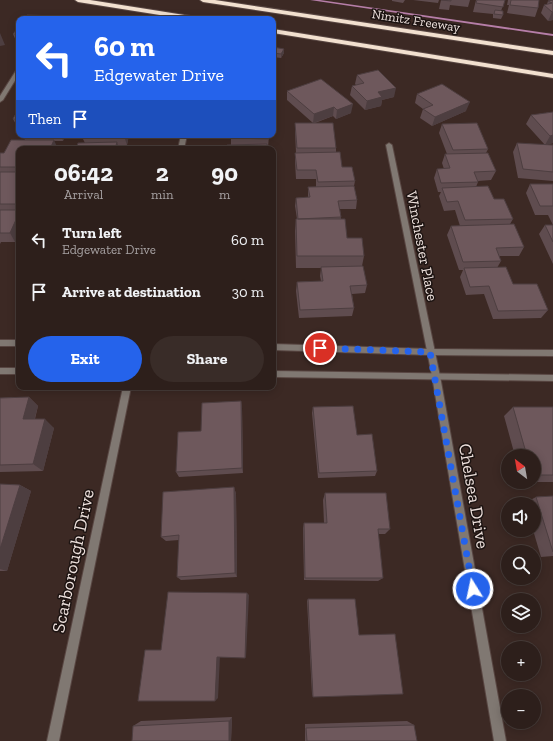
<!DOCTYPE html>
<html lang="en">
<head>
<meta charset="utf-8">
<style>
  :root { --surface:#2d1f1b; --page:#392c28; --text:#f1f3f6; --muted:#a7a2a3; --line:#483d3a; --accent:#2563eb }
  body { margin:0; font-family:"Zilla Slab",serif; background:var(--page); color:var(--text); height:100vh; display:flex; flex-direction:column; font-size:15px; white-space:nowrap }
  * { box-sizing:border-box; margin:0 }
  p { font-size:13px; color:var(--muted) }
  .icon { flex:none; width:22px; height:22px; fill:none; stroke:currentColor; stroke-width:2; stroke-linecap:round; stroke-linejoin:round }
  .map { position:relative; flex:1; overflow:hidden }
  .panel { position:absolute; left:16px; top:146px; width:260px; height:244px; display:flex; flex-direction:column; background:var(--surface); border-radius:8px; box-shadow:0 2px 10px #0003,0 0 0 1px var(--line) }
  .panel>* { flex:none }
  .guide { position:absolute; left:16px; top:16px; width:260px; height:122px; border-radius:8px; box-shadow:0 2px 10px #0003,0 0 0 1px var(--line); background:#2563eb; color:#fff; overflow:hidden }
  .needle { width:26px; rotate:329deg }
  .fabs { position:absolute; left:501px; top:449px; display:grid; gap:8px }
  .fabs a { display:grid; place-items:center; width:40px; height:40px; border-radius:50%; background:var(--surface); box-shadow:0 2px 10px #0003,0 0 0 1px var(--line); font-size:20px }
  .pin { position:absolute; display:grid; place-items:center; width:34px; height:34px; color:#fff; margin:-17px; border:2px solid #fff; border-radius:50%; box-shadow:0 1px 4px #0007 }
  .me { position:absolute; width:44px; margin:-22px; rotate:350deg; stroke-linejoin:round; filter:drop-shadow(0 0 3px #0008) }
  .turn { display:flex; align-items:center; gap:14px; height:84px; padding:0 12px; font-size:18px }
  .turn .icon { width:52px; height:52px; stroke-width:2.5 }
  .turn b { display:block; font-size:28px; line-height:34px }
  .then { display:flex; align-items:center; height:38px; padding:0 12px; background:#0003; gap:8px; font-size:15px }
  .eta { display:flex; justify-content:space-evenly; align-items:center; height:68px; text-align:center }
  .eta b { font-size:24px; font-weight:700; line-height:28px }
  .cta { display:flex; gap:8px; margin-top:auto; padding:8px 12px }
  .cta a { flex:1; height:46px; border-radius:24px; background:var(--accent); color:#fff; font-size:16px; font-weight:700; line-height:46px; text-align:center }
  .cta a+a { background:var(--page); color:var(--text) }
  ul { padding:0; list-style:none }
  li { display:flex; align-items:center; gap:12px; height:52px; padding:0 12px }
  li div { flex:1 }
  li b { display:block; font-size:15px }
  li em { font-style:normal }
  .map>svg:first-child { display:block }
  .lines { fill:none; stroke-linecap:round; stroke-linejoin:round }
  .stream { fill:#b67ea8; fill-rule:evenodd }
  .minor-casing { stroke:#584642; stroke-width:2 }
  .tertiary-casing { stroke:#584642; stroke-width:2 }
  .motorway-casing { stroke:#584642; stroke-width:2 }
  .minor { fill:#807872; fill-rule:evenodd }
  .tertiary { fill:#807872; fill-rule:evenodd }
  .motorway { fill:#f2e0cf; fill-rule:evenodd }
  .wall { fill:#5f4c4f }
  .shaded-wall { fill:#4d3e40 }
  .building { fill:#6e585c; stroke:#4d3e40 }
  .route { stroke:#2563eb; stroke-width:7; stroke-dasharray:0 12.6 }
  .labels { text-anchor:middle; stroke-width:3; stroke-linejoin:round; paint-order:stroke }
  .far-street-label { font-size:13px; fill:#eee1dd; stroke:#1d1412 }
  .street-label { font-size:15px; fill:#eee1dd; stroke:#1d1412 }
  .near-street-label { font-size:18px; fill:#eee1dd; stroke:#1d1412 }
</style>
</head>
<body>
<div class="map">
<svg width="553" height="741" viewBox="0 0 553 741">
  <rect width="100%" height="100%" fill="#3c2924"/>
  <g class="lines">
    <path class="stream" d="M310,0H320L553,34V36Z"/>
    <g class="minor-casing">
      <path id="minor" d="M17,69H19V74L3,100L0,102V96Z
        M181,135H187L184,149H178Z
        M389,143L392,145L440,376L506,741H494L432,376L386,145Z
        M123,387H131L59,741H47Z"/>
    </g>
    <g class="tertiary-casing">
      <path id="tertiary" d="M0,340H19V346H0Z
        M273,344L430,349L553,350V356L430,355L273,350Z
        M0,368H19V374H0Z
        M273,371L553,375V381L273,377Z"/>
    </g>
    <g class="motorway-casing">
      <path id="motorway" d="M75,0H90L197,17L200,19H185L78,2Z
        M200,0H215L553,51V55L203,2Z
        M273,29L553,74V78L273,33Z"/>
    </g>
    <use href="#minor" class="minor"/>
    <use href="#tertiary" class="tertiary"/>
    <use href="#motorway" class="motorway"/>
  </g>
  <path class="wall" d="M392,0H405L403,3L392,1Z
    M413,0H439L438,3Z
    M441,0H470L468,7L450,5L449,10L439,9Z
    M476,0H505L501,11L503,15L501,19L493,18V14L473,12Z
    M508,0H539L538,8L535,17L507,13L509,5H507Z
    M553,0V20L548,21L541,13L544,5L547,4L548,1Z
    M19,27V43H17L13,34Z
    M273,47L284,53L281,58L273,57Z
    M357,75L394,97L382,100L381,106L365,110L350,95L352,86L356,85L355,84Z
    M287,91L351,113L336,119L333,116L315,123L336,148V152L342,167L355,181L354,186L357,200L356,209H340L341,219L347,238L364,256L362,266L367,285L365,293L352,294L354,308L352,316L299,318L296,291L297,282L321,281L320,276L321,268H296L295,231L296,219H297L295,206L296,198L308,197V187H316V179H296L295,162V153H296L295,132V123H313L287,100Z
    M417,94L466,111L432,126L420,118L423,109L415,103Z
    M273,97L276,108V117H273Z
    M19,108V128H18L13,119Z
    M553,112V143L545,145H553V181L518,178L513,152L517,143L545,145L526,124L531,115Z
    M442,124L488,149L486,153L496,171L491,180L478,181V182L476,187L494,199L513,219L510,224L524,247L519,256H499L501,261L497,268L513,284L548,310L541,318L493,319L484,294L466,295L460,277L463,270H459L447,235L451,226H460L455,210L444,211L439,196L441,192H438L434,178L437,169H444L442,163L445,154H447L439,133Z
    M22,135H65L63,141H54L57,149H19V234L15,242H1L0,244V153H4L25,140Z
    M129,135L127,145L118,146L119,149H76L85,143L82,137Z
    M269,135L268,148L231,145V138Z
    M530,184H553V264L539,234L545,225H553L548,215H535L526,193Z
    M29,397L38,406L35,419L54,428L43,471L0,472V398Z
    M241,401L242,408L243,473L179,477L176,472L201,431Z
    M313,407L357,435L377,471L375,476L318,478L312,413Z
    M513,407H553V482H522H534V456H515L504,416Z
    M0,484L20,485L31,491L7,571H0Z
    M234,487L236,494L237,577L181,580L177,577L179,540L166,541L161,537Z
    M325,493L390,529L385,534H378L383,578L378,581L304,580L303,528L304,523H324L323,500Z
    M553,496V556L541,557L533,530H534V504H525V503L536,497Z
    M308,599L313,697L312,694L307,601Z
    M232,717L231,741L133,726L141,721Z
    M407,721L414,725L417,741H305V724Z"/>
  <path class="shaded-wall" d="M552,12H553V20L548,21Z
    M0,33L5,45L0,46Z
    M284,49V53L281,58V54Z
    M275,65V74H273V66Z
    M396,88L394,97L382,100L381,106L365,110L367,101L378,92Z
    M470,102L466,111L432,126L435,117Z
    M353,104L351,113L336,119L337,110Z
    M334,107L333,116L313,123L314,114Z
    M61,135H65L63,141Z
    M124,135H129L127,145L124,136Z
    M553,135V143L545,145L550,136Z
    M54,140L58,149H50Z
    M117,142L119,149H115Z
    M19,213V234L15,242L10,233Z
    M29,397L38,406L32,428L23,419Z
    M241,401L242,408L243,473L242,468Z
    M45,419L54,428L43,471L33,464Z
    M20,485L31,491L7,571L0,569V549Z
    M234,487L236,494L237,577L235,573Z
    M247,593L249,595L246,657L245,658Z
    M220,656L218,698L215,701L217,657Z
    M232,717L231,741H229V721Z"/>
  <path class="building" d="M441,0H451V1Z
    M477,0H505L503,7L476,3Z
    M511,0H539L538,8L510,5Z
    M553,0V12H552L544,5L552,3L548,1Z
    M495,10L503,11V15L494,14Z
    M27,15L59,16L58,19H24Z
    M19,27V34H13Z
    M273,47L284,49L281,54L273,53Z
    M378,70L396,88L378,92L382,97L367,101L352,86L364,83L357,75Z
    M321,79L353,104L337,110L334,107L314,114L287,91Z
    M442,84L470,102L435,117L423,109L433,105L417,94Z
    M273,97H274L276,108H273Z
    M19,108V119H13Z
    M553,112V135L550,136L531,115Z
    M295,123H333L336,148H297Z
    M477,123L488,149L453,150L442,124Z
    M83,135H124V136L82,137Z
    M231,135H268V139L231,138Z
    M11,140H54L50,149H19V167H0V153H4Z
    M117,142L115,149H76L78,143Z
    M517,143L553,145V172L523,169Z
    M267,144V149H227V145Z
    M340,152L342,167H352L355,181L318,182L316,170H297L295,153Z
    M488,153L496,171L474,172L478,182L441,183L437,169L450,168L445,154Z
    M0,172H19V180L17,184H19V204H0Z
    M530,184H553V206H540Z
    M354,186L357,200L338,201L341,217L298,219L296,198L310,197L308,187Z
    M488,186L494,199H504L513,219L465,220L458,201L447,202L442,188Z
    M0,210H19V213L10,233H0Z
    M296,219H345L347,238H362L364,256H297Z
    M514,224L524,247L496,248L501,261L463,262L451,226Z
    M545,225H553V242Z
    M363,266L367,285L350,286L354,308L300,310L297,282L323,281L321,267Z
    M506,267L513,284H537L548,310L498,311L489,286L470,287L464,268Z
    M29,397L23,419H45L33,464L0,465V398Z
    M241,401L242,468L176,472L178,432L201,431L202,403Z
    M353,406L357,435L372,434L377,471L319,473L313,407Z
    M513,407H553V475H534V456H527Z
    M0,484L20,485L0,549Z
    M234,487L235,573L177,577L179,535L161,537L163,492Z
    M325,493H386L390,529H378L383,578H305L304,523H327Z
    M553,496V552L536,497Z
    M168,592L247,593L245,658L217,657L215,701H138L145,650H161Z
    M308,599H355L359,635L395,634L403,694L313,697Z
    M229,721V741H132L133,726Z
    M414,725L417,741H307L306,728Z"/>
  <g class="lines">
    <path class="route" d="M320,348L430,352L473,589"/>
  </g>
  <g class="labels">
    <g class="far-street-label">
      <text transform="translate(416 20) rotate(9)" y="5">Nimitz Freeway</text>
    </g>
    <g class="street-label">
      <text transform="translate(422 246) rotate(79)" y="5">Winchester Place</text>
    </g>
    <g class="near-street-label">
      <text transform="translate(474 496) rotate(80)" y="6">Chelsea Drive</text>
      <text transform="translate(73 561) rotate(-78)" y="6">Scarborough Drive</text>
    </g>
  </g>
</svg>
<div class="fabs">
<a><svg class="needle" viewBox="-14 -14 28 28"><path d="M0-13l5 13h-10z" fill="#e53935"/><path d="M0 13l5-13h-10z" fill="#a7a2a3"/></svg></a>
<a><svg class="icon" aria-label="sound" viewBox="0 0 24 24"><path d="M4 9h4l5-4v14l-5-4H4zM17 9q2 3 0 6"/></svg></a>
<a><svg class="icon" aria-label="search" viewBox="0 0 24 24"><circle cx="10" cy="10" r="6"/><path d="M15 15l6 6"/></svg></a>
<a><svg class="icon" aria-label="layers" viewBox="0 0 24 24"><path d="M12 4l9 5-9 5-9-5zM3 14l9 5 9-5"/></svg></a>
<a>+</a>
<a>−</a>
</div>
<div class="pin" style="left:320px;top:348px;background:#d93025"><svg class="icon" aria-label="arrive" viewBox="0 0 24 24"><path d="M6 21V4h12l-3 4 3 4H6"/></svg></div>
<svg class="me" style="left:473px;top:589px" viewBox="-20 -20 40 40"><circle r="17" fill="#2563eb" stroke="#fff" stroke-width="3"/><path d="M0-11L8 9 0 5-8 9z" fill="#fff"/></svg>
<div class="guide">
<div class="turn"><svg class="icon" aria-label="left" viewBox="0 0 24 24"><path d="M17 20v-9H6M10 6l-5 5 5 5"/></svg><div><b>60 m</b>Edgewater Drive</div></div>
<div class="then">Then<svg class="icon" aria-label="arrive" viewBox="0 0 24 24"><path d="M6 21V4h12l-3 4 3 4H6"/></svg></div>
</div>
<section class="panel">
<div class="eta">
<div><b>06:42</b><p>Arrival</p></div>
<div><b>2</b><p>min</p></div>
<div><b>90</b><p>m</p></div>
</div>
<ul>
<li><svg class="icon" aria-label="left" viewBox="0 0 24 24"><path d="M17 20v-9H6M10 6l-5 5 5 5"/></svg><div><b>Turn left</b><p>Edgewater Drive</p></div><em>60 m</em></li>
<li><svg class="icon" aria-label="arrive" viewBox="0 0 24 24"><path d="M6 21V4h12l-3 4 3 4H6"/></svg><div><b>Arrive at destination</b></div><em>30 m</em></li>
</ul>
<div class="cta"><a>Exit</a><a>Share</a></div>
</section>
</div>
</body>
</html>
